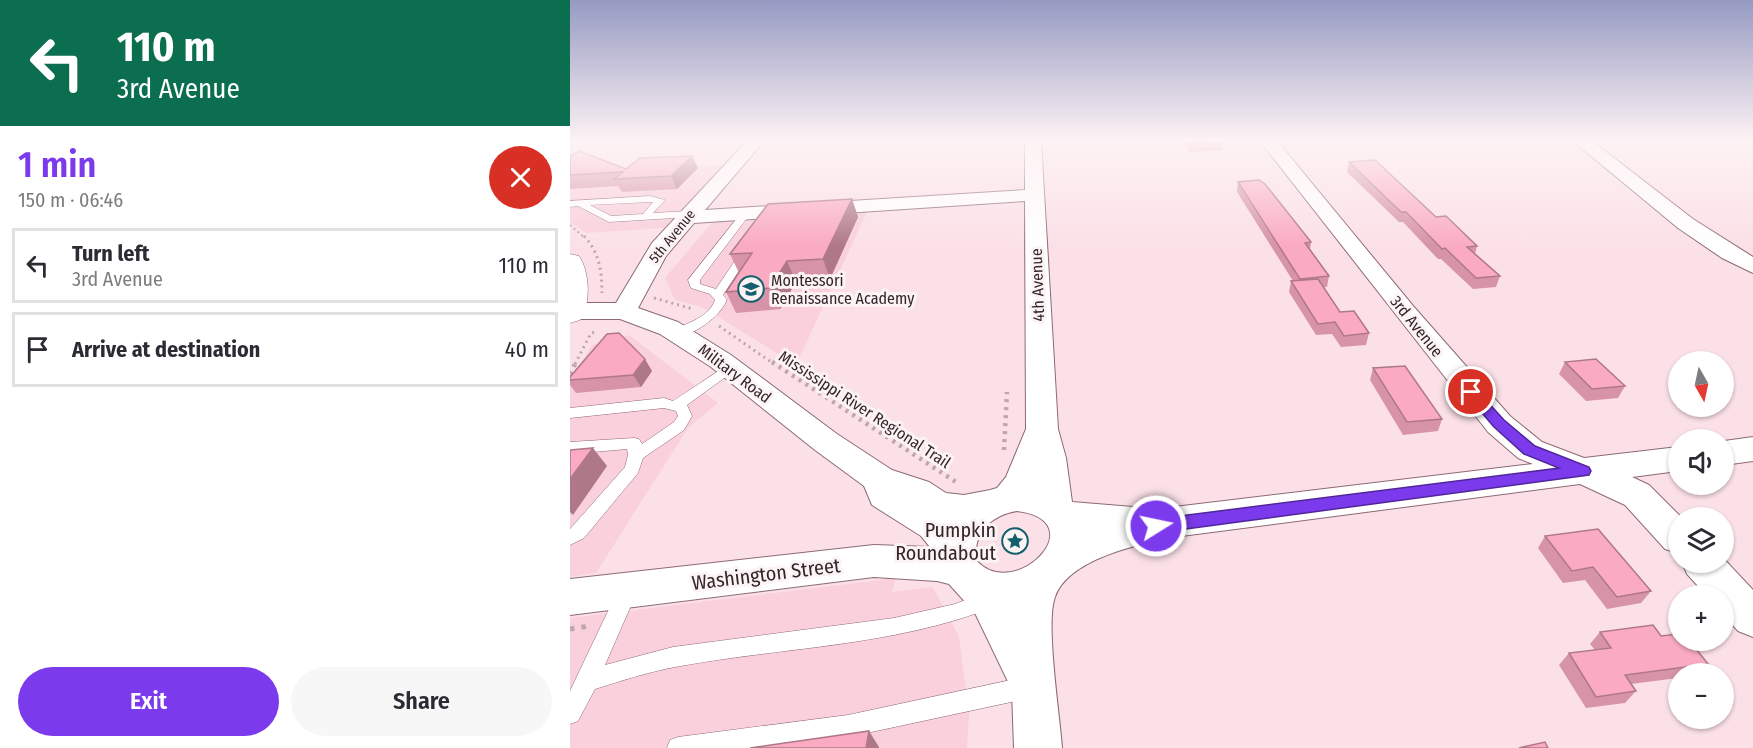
<!DOCTYPE html>
<html lang="en">
<head>
<meta charset="utf-8">
<style>
  :root { --surface:#fff; --page:#f7f7f7; --text:#2b2b33; --muted:#7c7c81; --line:#e1e1e2; --accent:#7c3aed }
  body { margin:0; font-family:"Fira Sans Condensed",sans-serif; background:var(--page); color:var(--text); height:100vh; display:flex; flex-direction:column; font-size:22px; white-space:nowrap }
  * { box-sizing:border-box; margin:0 }
  p { font-size:20px; color:var(--muted) }
  .icon { flex:none; width:33px; height:33px; fill:none; stroke:currentColor; stroke-width:2; stroke-linecap:round; stroke-linejoin:round }
  .map { position:relative; flex:1; overflow:hidden }
  .details { display:flex; flex-direction:column; background:var(--surface); width:570px }
  .details>* { flex:none }
  .hud { background:#0b6e4f; color:#fff; overflow:hidden }
  .needle { width:39px; rotate:171deg }
  .controls { position:absolute; left:1098px; top:351px; display:grid; gap:12px }
  .controls a { display:grid; place-items:center; width:66px; height:66px; border-radius:50%; background:var(--surface); box-shadow:0 2px 4px #0004; font-size:30px }
  .pin { position:absolute; display:grid; place-items:center; width:51px; height:51px; color:#fff; margin:-26px; border:3px solid #fff; border-radius:50%; box-shadow:0 2px 6px #0007 }
  .me { position:absolute; width:66px; margin:-33px; rotate:80deg; stroke-linejoin:round; filter:drop-shadow(0 0 4px #0008) }
  .turn { display:flex; align-items:center; gap:21px; height:126px; padding:0 18px; font-size:27px }
  .turn .icon { width:78px; height:78px; stroke-width:2.5 }
  .turn b { display:block; font-size:42px; line-height:51px }
  .round { display:grid; place-items:center; flex:none; width:63px; height:63px; border-radius:32px; background:var(--page) }
  .head { display:flex; align-items:center; justify-content:space-between; height:102px; padding:0 18px }
  h1 { font-size:36px; font-weight:600; line-height:45px; color:var(--accent) }
  .primary-button { display:flex; gap:12px; margin-top:auto; padding:12px 18px }
  .primary-button a { flex:1; height:69px; border-radius:36px; background:var(--accent); color:#fff; font-size:24px; font-weight:600; line-height:69px; text-align:center }
  .primary-button a+a { background:var(--page); color:var(--text) }
  ul { padding:0; list-style:none }
  li { display:flex; align-items:center; gap:18px; height:75px; margin:0 12px 9px; padding:0 6px; border:3px solid var(--line); border-radius:0px }
  li div { flex:1 }
  li b { display:block; font-size:22px }
  li em { font-style:normal }
  main { display:flex; flex:1; min-height:0 }
  .map>svg:first-child { display:block }
  .built { fill:#f9d0db }
  .lines { fill:none; stroke-linecap:round; stroke-linejoin:round }
  .service-casing { stroke:#8e6973; stroke-width:1 }
  .minor-casing { stroke:#8e6973; stroke-width:2 }
  .secondary-casing { stroke:#8e6973; stroke-width:1 }
  .path-far3 { stroke:#bda6ac; stroke-width:2; stroke-dasharray:2 3; stroke-linecap:butt }
  .path-far2 { stroke:#bda6ac; stroke-width:3; stroke-dasharray:2 4; stroke-linecap:butt }
  .path-far1 { stroke:#bda6ac; stroke-width:4.5; stroke-dasharray:3 5; stroke-linecap:butt }
  .path { stroke:#bda6ac; stroke-width:5; stroke-dasharray:4.5 7; stroke-linecap:butt }
  .service { fill:#fff; fill-rule:evenodd }
  .minor { fill:#fff; fill-rule:evenodd }
  .secondary { fill:#fff; fill-rule:evenodd }
  .wall { fill:#d793a7 }
  .shaded-wall { fill:#af7888 }
  .building { fill:#faabc2; stroke:#af7888; stroke-width:1.5 }
  .route { fill:#7c3aed; stroke:#51269a; stroke-width:1.5 }
  .labels { text-anchor:middle; stroke-width:6; stroke-linejoin:round; paint-order:stroke }
  .far-street-label { font-size:14px; fill:#342529; stroke:#fcf3f5 }
  .poi-label { font-size:16px; fill:#342529; stroke:#fcf3f5; text-anchor:start }
  .street-label { font-size:16px; fill:#342529; stroke:#fcf3f5 }
  .near-poi-label { font-size:20px; fill:#342529; stroke:#fcf3f5; text-anchor:end }
  .near-street-label { font-size:20px; fill:#342529; stroke:#fcf3f5 }
</style>
</head>
<body>
<main>
<section class="details">
<div class="hud">
<div class="turn"><svg class="icon" aria-label="left" viewBox="0 0 24 24"><path d="M17 20v-9H6M10 6l-5 5 5 5"/></svg><div><b>110 m</b>3rd Avenue</div></div>
</div>
<div class="head"><div><h1>1 min</h1><p>150 m · 06:46</p></div><a class="round" style="background:#d93025;color:#fff"><svg class="icon" aria-label="close" viewBox="0 0 24 24"><path d="M6 6l12 12M18 6L6 18"/></svg></a></div>
<ul>
<li><svg class="icon" aria-label="left" viewBox="0 0 24 24"><path d="M17 20v-9H6M10 6l-5 5 5 5"/></svg><div><b>Turn left</b><p>3rd Avenue</p></div><em>110 m</em></li>
<li><svg class="icon" aria-label="arrive" viewBox="0 0 24 24"><path d="M6 21V4h12l-3 4 3 4H6"/></svg><div><b>Arrive at destination</b></div><em>40 m</em></li>
</ul>
<div class="primary-button"><a>Exit</a><a>Share</a></div>
</section>
<div class="map">
<svg width="1183" height="748" viewBox="0 0 1183 748">
  <rect width="100%" height="100%" fill="#fbe1e7"/>
  <path class="built" d="M155,165L95,228L16,233L0,222V174Z
    M298,210L226,365L132,307L105,300L95,278L144,220Z
    M59,335L148,403L118,428L26,573L0,577V381L22,345Z
    M326,578L322,592L363,587L389,637L399,714L397,748H0V618Z"/>
  <g class="lines">
    <g class="service-casing">
      <path id="service" d="M0,143H6L15,157V162L0,170V165L7,161Z
        M80,196L95,200L83,213L120,211L125,214L120,217L39,222L8,206L0,207V201ZM80,202H83L73,214L41,216L20,205Z
        M172,212L180,214L130,280V284L146,289L172,250H180L181,252L153,295L157,299C152,316 120,339 103,336L101,333L103,330C118,323 139,317 145,300L140,294L121,288L118,280Z
        M159,364L164,365L166,368L164,371L117,405L122,416L114,430L73,458L68,473L14,538L0,545V529L55,467L58,455L57,449L0,454V442L64,438L69,439L72,444L104,422L108,416L106,411L94,408L0,418V408L94,398L103,401Z
        M56,586L63,588L66,594L35,665L103,647L324,618L385,604L417,592L424,595L427,601L424,607C321,647 212,647 105,667C78,672 51,681 25,689L8,721L0,724V691L49,588Z
        M460,676L468,679L471,687L468,695L460,698L278,737L196,748H97L100,740L108,737L278,715Z"/>
    </g>
    <g class="minor-casing">
      <path id="minor" d="M177,141H194L135,210L455,190V141H471L488,429L496,458L502,502L563,507L577,513L604,507L963,464L948,458L918,432L690,141H707L844,307L940,416L972,442L1014,458L1108,447V471L1062,477L1079,485L1112,518H1108V553L1095,549L1055,505L1010,484L604,537C569,544 498,559 485,597C475,623 490,716 492,748H444L442,690L405,613L379,584L367,581L304,577L0,615V579L304,545L360,547L351,536L302,505L294,486L245,450L141,367L90,334L50,319H0V303H46L82,243ZM455,201L456,429L436,477L427,488L420,490L394,495L376,493L359,482L322,470L267,434L161,355L108,322L68,308L96,256L124,223ZM447,511C526,521 444,604 406,560C403,533 421,515 447,511Z
        M1003,141H1022L1123,219L1183,257V273L1152,258L1108,228Z
        M1183,437V461L1154,465V441Z
        M1154,559L1183,590V637L1168,631L1154,615V596H1137L1117,574L1112,562H1154Z"/>
    </g>
    <g class="secondary-casing">
      <path id="secondary" d="M0,254L9,256C20,272 21,305 10,320L0,323Z"/>
    </g>
    <path class="path-far3" d="M0,225L15,238"/>
    <path class="path-far2" d="M14,236C29,252 32,271 32,293
      M84,298L123,309
      M149,326L204,364
      M5,364L21,333L27,332"/>
    <path class="path-far1" d="M202,362L386,482
      M0,374L6,362
      M434,450L437,392"/>
    <path class="path" d="M0,629L20,626"/>
    <use href="#service" class="service"/>
    <use href="#minor" class="minor"/>
    <use href="#secondary" class="secondary"/>
  </g>
  <path class="wall" d="M613,141H653V150L619,152Z
    M0,152L1,155L56,169L122,156L128,168L107,189L52,192L48,186L0,189Z
    M779,162L866,217L907,246L905,254L930,276L926,287L903,289L871,259H868L833,222H829L777,172Z
    M668,182L741,242L740,249L759,276L757,287H754L770,312L799,333L796,345L771,347L762,334L746,335L719,292L721,281H723L667,192Z
    M282,199L288,217L260,279L226,282L210,309L166,313L156,292L169,273L160,254Z
    M995,362L1055,386L1048,398L1016,401L989,374Z
    M803,368L872,419L868,431L833,435L800,380Z
    M82,371L71,387L6,393L0,385V377Z
    M975,536L1081,591L1071,603L1037,609L1015,580L993,583L968,548Z
    M1030,632L1091,636L1138,664L1128,674H1108V678L1061,684L1066,691L1055,703L1016,708L989,665L999,653L1025,650L1020,644Z"/>
  <path class="shaded-wall" d="M122,156L128,168L107,189L101,176Z
    M282,199L288,217L260,279L253,259Z
    M217,261L226,282L210,309L200,288Z
    M75,359L82,371L71,387L63,375Z
    M23,448L37,466L3,515L0,512V479Z
    M299,731L309,747V748H296Z"/>
  <path class="building" d="M618,141H645L619,143Z
    M9,151L56,169L70,158L122,156L101,176L44,179L53,172L0,175V156Z
    M805,160L866,217L876,216L907,246L897,247L930,276L906,278L875,248L872,249L836,212H831L779,162Z
    M689,180L695,184L741,242L735,243L759,276L730,279L668,182Z
    M282,199L253,259L217,261L200,288L156,292L182,253L160,254L198,204Z
    M748,279L770,312L784,311L799,333L774,336L765,322L748,324L721,281Z
    M49,333L75,359L63,375L0,380V377L37,334Z
    M1026,359L1055,386L1022,389L995,362Z
    M835,366L872,419L837,422L803,368Z
    M23,448L0,479V450Z
    M1028,529L1081,591L1047,597L1023,567L1002,571L975,536Z
    M1083,625L1091,636L1108,634V640H1119L1138,664L1055,675L1066,691L1026,697L999,653L1041,648L1030,632Z
    M299,731L296,748H180Z
    M975,742L978,748H949Z"/>
  <linearGradient id="sky" x2="0" y2="1"><stop stop-color="#969ac2"/><stop offset="0.57" stop-color="#fdf2f4"/><stop offset="1" stop-color="#fdf2f4" stop-opacity="0"/></linearGradient>
  <rect width="1183" height="246" fill="url(#sky)"/>
  <path class="route" d="M901,388L906,389L934,420L965,446L1019,467L1021,471L1019,475L586,533L580,531L577,526L580,521L586,519L989,468L954,454L924,427L894,392Z"/>
  <defs>
    <g id="school-ring" transform="scale(1.35)"><circle r="9.5" fill="#fcf3f5" stroke="#13606c" stroke-width="1.5"/><path d="M0-5L7-2L0 1L-7-2ZM-4 1L0 2.5L4 1V4Q0 6-4 4Z" fill="#13606c"/></g>
    <g id="sight-ring" transform="scale(1.35)"><circle r="9.5" fill="#fcf3f5" stroke="#13606c" stroke-width="1.5"/><path d="M0-6L1.8-2.2L6-1.7L2.9 1.2L3.7 5.4L0 3.3L-3.7 5.4L-2.9 1.2L-6-1.7L-1.8-2.2Z" fill="#13606c"/></g>
  </defs>
  <g fill-rule="evenodd">
    <use href="#school-ring" x="181" y="289"/>
    <use href="#sight-ring" x="445" y="541"/>
  </g>
  <g class="labels">
    <g class="far-street-label">
      <text transform="translate(102 236) rotate(-51)" y="5">5th Avenue</text>
    </g>
    <g class="poi-label">
      <text x="201" y="286">Montessori<tspan x="201" dy="18">Renaissance Academy</tspan></text>
    </g>
    <g class="street-label">
      <text transform="translate(467 285) rotate(-92)" y="6">4th Avenue</text>
      <text transform="translate(847 326) rotate(51)" y="6">3rd Avenue</text>
      <text transform="translate(165 373) rotate(37)" y="6">Military Road</text>
      <text transform="translate(295 409) rotate(33)" y="6">Mississippi River Regional Trail</text>
    </g>
    <g class="near-poi-label">
      <text x="426" y="537">Pumpkin<tspan x="426" dy="23">Roundabout</tspan></text>
    </g>
    <g class="near-street-label">
      <text transform="translate(196 574) rotate(-7)" y="7">Washington Street</text>
    </g>
  </g>
</svg>
<div class="controls">
<a><svg class="needle" viewBox="-14 -14 28 28"><path d="M0-13l5 13h-10z" fill="#e53935"/><path d="M0 13l5-13h-10z" fill="#7c7c81"/></svg></a>
<a><svg class="icon" aria-label="sound" viewBox="0 0 24 24"><path d="M4 9h4l5-4v14l-5-4H4zM17 9q2 3 0 6"/></svg></a>
<a><svg class="icon" aria-label="layers" viewBox="0 0 24 24"><path d="M12 4l9 5-9 5-9-5zM3 14l9 5 9-5"/></svg></a>
<a>+</a>
<a>−</a>
</div>
<div class="pin" style="left:901px;top:392px;background:#d93025"><svg class="icon" aria-label="arrive" viewBox="0 0 24 24"><path d="M6 21V4h12l-3 4 3 4H6"/></svg></div>
<svg class="me" style="left:586px;top:526px" viewBox="-20 -20 40 40"><circle r="17" fill="#7c3aed" stroke="#fff" stroke-width="3"/><path d="M0-11L8 9 0 5-8 9z" fill="#fff"/></svg>
</div>
</main>
</body>
</html>
